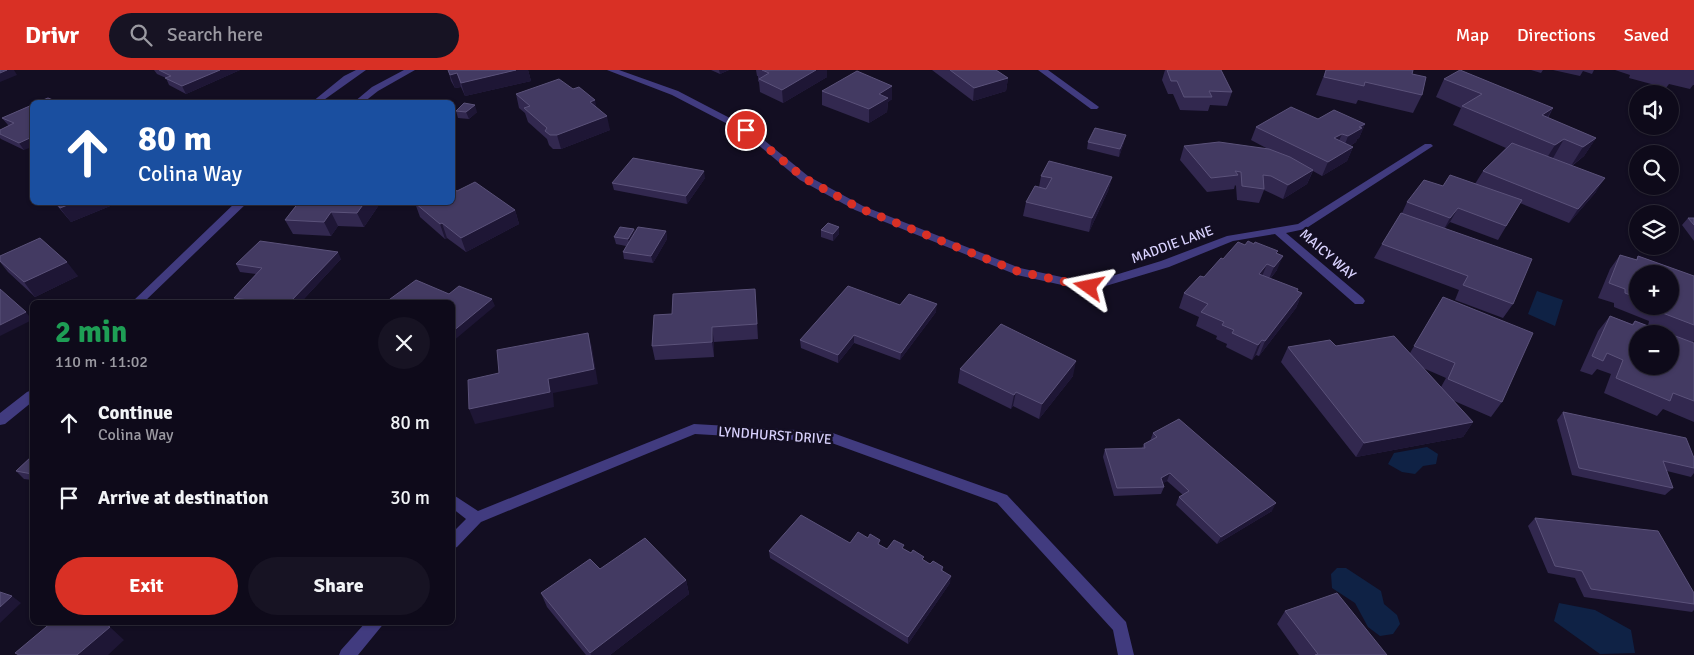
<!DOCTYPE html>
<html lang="en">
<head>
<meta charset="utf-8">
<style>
  :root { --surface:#0e0a1a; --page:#171323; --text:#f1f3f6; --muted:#9b9aa2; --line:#2e2b39; --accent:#d93025 }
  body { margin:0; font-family:Signika,sans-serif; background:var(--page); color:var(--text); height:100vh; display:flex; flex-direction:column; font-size:19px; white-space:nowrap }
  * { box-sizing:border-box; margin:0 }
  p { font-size:16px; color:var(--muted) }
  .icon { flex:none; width:28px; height:28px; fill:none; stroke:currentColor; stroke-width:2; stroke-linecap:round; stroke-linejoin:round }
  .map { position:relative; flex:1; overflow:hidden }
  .side { position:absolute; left:30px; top:230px; width:425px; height:325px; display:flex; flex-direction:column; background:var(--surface); border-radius:8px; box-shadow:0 1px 4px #0004,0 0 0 1px var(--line) }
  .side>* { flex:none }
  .banner { position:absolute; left:30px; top:30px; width:425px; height:105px; border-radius:8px; box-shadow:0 1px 4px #0004,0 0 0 1px var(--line); background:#1a4fa0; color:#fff; overflow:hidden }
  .tools { position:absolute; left:1629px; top:15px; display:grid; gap:10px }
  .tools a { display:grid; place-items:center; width:50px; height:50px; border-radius:50%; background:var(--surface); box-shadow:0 1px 4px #0004,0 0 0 1px var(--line); font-size:25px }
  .pin { position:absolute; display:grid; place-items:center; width:42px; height:42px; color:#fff; margin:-21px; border:2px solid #fff; border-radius:50%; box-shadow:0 1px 5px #0007 }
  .me { position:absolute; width:55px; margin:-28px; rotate:282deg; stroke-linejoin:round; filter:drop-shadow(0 0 4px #0008) }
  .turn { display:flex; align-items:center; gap:18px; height:105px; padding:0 25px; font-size:22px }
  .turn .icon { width:65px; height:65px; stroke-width:2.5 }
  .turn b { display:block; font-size:35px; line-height:42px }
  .round { display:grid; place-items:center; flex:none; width:52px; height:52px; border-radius:26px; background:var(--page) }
  .overview { display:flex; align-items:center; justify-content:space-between; height:85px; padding:0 25px }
  h1 { font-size:30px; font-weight:700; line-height:38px; color:#1e9e55 }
  .cta { display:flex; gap:10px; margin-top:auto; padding:10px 25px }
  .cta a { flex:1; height:58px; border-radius:30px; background:var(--accent); color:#fff; font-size:20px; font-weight:700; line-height:58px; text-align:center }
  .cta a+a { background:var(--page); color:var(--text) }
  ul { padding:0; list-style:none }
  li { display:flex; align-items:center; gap:15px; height:75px; padding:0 25px }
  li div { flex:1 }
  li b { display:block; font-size:19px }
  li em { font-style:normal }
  header { display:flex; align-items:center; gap:30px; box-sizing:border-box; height:70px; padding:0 25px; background:var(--accent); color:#fff }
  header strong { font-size:24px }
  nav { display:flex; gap:28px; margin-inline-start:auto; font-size:18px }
  .search { width:350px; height:45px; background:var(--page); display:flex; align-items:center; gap:12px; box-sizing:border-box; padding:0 18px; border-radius:28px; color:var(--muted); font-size:19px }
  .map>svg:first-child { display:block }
  .water { fill:#0f2245 }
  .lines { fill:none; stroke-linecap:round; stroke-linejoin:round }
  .street { fill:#413b7f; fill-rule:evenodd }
  .wall { fill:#32284f; fill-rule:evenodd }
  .shaded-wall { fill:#1e1635 }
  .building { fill:#433a62; stroke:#5b527a }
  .route { stroke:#d93025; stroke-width:9; stroke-dasharray:0 16.2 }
  .labels { text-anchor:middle; stroke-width:5; stroke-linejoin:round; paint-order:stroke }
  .street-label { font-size:14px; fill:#d8d1fd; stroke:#130e22 }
</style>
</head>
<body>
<header>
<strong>Drivr</strong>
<div class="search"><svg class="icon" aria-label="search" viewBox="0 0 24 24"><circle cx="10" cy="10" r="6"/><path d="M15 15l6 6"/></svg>Search here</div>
<nav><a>Map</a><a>Directions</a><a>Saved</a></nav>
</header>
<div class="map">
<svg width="1694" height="585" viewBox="0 0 1694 585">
  <rect width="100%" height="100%" fill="#130e22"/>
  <path class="water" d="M1537,221L1563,230L1555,256L1528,244Z
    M1427,377L1438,384L1436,394L1423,396L1415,404L1402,402L1388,394L1394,383Z
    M1337,498H1346L1381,521L1384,534L1397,545L1400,554L1393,564L1380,566L1368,557L1355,533L1332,518L1331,504Z
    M1559,533L1595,540L1631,560L1635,583L1600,584L1554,551Z"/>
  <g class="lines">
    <path class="street" d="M356,0H366L321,32H312L344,6Z
      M404,0H415L378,21L364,32H354L372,17Z
      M607,0H619L678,21L749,58L808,106L863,136L1020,198L1089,213L1161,191L1227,166L1298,154L1425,74H1431L1433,76L1305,159L1286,163L1363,228L1365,231L1363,234H1355L1275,164L1233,171L1169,197L1089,221L1017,205L855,140L800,110L743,62L672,25Z
      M1038,0H1048L1099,37L1097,39H1091Z
      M236,132H248L144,232H132Z
      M32,320V332L5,354L0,355V343L27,322Z
      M694,354L830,362L1007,425L1126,552L1134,585H1118L1113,560L997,433L829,372L695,364L481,452L457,477L452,479V463L466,449L452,438V424L478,441Z
      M366,552H385L358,585H339L341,580Z"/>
  </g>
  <path class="wall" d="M154,0H240L186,24L169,15L166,8L157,4Z
    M448,0H528L531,11L465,26L461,17L455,18L451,11Z
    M711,0H729L720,4Z
    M756,0H827V7L783,33L760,22L759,12L758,11V6H757Z
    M932,0H996L1008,8L1006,21L973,31Z
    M1165,0H1221L1232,22L1227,36L1210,35L1208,41L1180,40L1173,24H1168L1162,10Z
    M1326,0L1412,4L1422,25L1413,43L1358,30L1356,34L1316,25Z
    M1531,0H1543L1541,3Z
    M1553,0H1594L1592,4L1583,1L1580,6Z
    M1615,0H1694V15H1693L1690,19L1669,14L1666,18L1629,8L1630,5Z
    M1444,9L1553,38L1548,48L1596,68L1584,86L1572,96L1596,122L1569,153L1520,133L1498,170L1450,152L1445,158L1513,234L1503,248L1455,230L1459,220L1374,188L1382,174L1402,143L1407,132L1443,116L1475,114L1483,101L1506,78L1453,55L1461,38L1436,27Z
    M892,16V29L888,32L887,42L869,53L822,35V21Z
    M516,24L597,38L610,60L561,79H553L549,75L547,69L528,52L525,43L519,38Z
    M32,35L24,80L1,69L0,68V60L9,56L8,55L2,48Z
    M456,41L477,42L469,49L458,48Z
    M1318,49L1365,54L1359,68L1357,69L1356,72L1350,76L1353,77L1347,91L1322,106L1313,101L1307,114L1283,129L1264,120L1259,133L1237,130L1236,116L1235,115L1234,119L1207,122L1180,90L1184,76L1268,79L1251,70L1256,57Z
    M1088,72H1124L1119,87L1087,79Z
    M1041,106L1112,107L1108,121L1089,162L1023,146L1026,132L1039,117Z
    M705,108L687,134L614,120L612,113Z
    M457,121L515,140L519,154L466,182L447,168L445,169L420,147L415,133Z
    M54,132H120L71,152Z
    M299,132H381L364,157L338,156L331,166L293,164L285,150Z
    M1688,148H1694V171L1682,155Z
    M839,157V164L833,171L821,167V160Z
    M634,159L635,162L666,161L667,169L653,193L624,189L623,182L626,176L616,174L614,167Z
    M1245,175L1277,183V200L1270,209L1302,223L1296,238L1259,286L1256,285L1252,290L1226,277L1227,274L1216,269L1217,266L1196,256L1199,247L1179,238L1184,223Z
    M1620,185L1636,190L1638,186L1694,206V271L1692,273H1694V352L1663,339L1657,346L1604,323L1611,304L1597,299L1592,305L1580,301L1598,261L1610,246L1632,254L1635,251L1648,256L1649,251L1614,237V233L1598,228L1610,199ZM1638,204L1670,236H1638ZM1638,264H1670V296Z
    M0,186L78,206L35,227L8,202L0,192Z
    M341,189L301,232H236L234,228L256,204L240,202L236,194Z
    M1443,227L1502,332L1491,347L1452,330L1473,352L1463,367L1356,387L1281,292L1288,277L1336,276L1410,283ZM1423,298L1446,308L1441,317Z
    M756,233L758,269L714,272V287L655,290L652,276L672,244Z
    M900,235L936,242L900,290L854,273L838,293L801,278L800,270Z
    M960,299L1073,306L1039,349L1013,336L1011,339L958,313Z
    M1563,342L1694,388V403L1691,407L1667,401L1673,418L1665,425L1572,405L1557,350Z
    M1153,363L1272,441L1217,474L1176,435L1179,427L1183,425L1167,411L1163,413L1164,417L1161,424L1114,426L1103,387L1105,379L1142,378L1144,374L1150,371Z
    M32,386V410L24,409L16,401Z
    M1535,448L1694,523V540L1692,542L1584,527L1575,508L1548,503L1528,456Z
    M850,473L880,475L887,479H904L930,494L943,497V501L950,513L908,574L770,488L769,481Z
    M600,499L686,510L689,524L610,585H586L547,537L541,523Z
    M1285,541L1387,585H1299L1277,554Z"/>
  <path class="shaded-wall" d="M7,0H14L17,5L0,12V3Z
    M220,0H240L186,24L182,16Z
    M516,0H528L531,11L465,26L461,13Z
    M719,0H729L720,4Z
    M816,0H827V7L783,33L782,20Z
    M457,3L461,17L455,18L450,5Z
    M1008,8L1006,21L973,31L974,18Z
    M892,16V29L888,32L887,42L869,53V39L879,24Z
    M595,30L598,44L590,32Z
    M475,35L477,42L469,49L466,42Z
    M1553,38L1542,56V45Z
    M607,46L610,60L561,79L557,65Z
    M1365,54L1359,68L1357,69L1356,72L1343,80L1348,66L1359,57Z
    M1342,64L1336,77L1334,68Z
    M1126,65L1124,72L1119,87L1120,79Z
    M32,67V77L24,80L19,73Z
    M1596,68L1584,86L1571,96L1583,77Z
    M1564,69L1553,88L1543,94L1555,75Z
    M1353,77L1347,91L1322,106L1328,92Z
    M1313,100L1307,114L1283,129L1288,115Z
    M704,101L705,108L687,134L686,126Z
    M1112,107L1108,121L1089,162L1092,148Z
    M1605,108L1596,122L1569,153L1578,139Z
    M75,132H120L71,152L60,138Z
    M365,132H381L364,157L357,143Z
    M1458,138L1450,152L1442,163L1450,148Z
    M515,140L519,154L466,182L461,168Z
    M331,142L338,156L331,166L324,152Z
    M442,153L447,168L445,169L440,154Z
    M839,157V164L833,171V164Z
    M634,159L636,166L630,176L628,169Z
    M666,161L667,169L653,193L651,186Z
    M338,182L341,189L301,232H290Z
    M1283,186L1277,200L1268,211L1274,197Z
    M67,192L78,206L35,227L24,212Z
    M1267,194L1261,209L1259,204Z
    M1302,223L1296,238L1259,286L1265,271Z
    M492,229L495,236L452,272V262Z
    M937,234L936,242L900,290L901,283Z
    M26,242L32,250L0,266V255Z
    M712,257L714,272V287L712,272Z
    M588,263L592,277L598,314L553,323L554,337L475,354L469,339L548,309Z
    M854,265V273L838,293V285Z
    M1262,270L1256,285L1252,290L1258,275Z
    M1076,291L1073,306L1039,349L1042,334Z
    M1016,322L1013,336L1011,339L1014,325Z
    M1473,352L1463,367L1356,387L1364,373Z
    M1170,403L1167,411L1158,416L1161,408Z
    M1276,433L1272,441L1217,474L1221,467Z
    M951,506L950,513L908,574V567Z
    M686,510L689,524L610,585H591L590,583Z
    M12,526L21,533L0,553V537Z
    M110,557L124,570L108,585H77Z"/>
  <path class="building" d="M0,0H7L0,3Z
    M159,0H220L182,16L165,8L171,6Z
    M448,0H516L461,13L457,3L450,5Z
    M762,0H816L782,20L759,9L769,3Z
    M950,0H996L1008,8L974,18Z
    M1167,0H1221L1232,22L1209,21L1212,27H1184L1177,11H1171Z
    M1326,0H1413L1412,4L1426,7L1422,25L1365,12L1364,16L1324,7Z
    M1460,0L1553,38L1542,45L1596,68L1583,77L1564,69L1555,75L1462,36L1482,24L1444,9Z
    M857,1L892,16L879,24L888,28L869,39L822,21Z
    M559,9L573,19L579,17L595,30L590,32L607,46L557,65H550L545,61L547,58L524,38L530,36L516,24Z
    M48,28L58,32H38Z
    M464,33L475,35L466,42L456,41Z
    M32,35V67L19,73L0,64V60L14,53L2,48Z
    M1291,37L1318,49L1334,40L1365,54L1359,57L1362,58L1348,66L1342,64L1334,68L1353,77L1328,92L1256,57Z
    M1095,58L1126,65L1120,79L1088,72Z
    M1219,72L1269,79L1290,87L1313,100L1288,115L1271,106L1263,105L1264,119L1242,116L1241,102L1235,101L1238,105L1211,108L1184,76Z
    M1512,73L1605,108L1578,139L1483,101Z
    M633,88L704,101L686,126L612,113Z
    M1049,91L1112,107L1092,148L1026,132L1035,116L1046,119L1052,108L1041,106Z
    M1450,105L1522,130L1506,156L1458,138L1450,148L1407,132L1424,110L1443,116Z
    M475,112L515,140L461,168L442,153L440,154L415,133L452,132V118L457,121Z
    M56,132H75L60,138Z
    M299,132H365L357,143L331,142L324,152L285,150Z
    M1401,143L1532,189L1513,234L1463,215L1468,206L1382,174Z
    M1688,148H1694V155Z
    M828,153L839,157L833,164L821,160Z
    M620,157L634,159L628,169L614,167Z
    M638,157L666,161L651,186L623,182Z
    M40,168L67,192L24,212L0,191V186Z
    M260,171L338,182L290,232H263L234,228L262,198L236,194Z
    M1248,171L1254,174L1255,172L1278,181L1276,183L1283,186L1274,197L1267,194L1259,204L1298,219L1297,221L1302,223L1265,271L1262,270L1258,275L1232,263L1234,260L1222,255L1224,252L1201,242L1208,234L1184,223L1200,206L1204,207L1221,188L1223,189L1238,172L1245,175Z
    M1620,185L1637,190L1638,186L1694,206V255L1660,242L1661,237L1660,236H1670V204H1638V228L1625,223V219L1609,213Z
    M416,210L449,224L459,216L492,229L452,262V232H386Z
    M848,216L900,235L909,224L937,234L901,283L854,265L838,285L800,270Z
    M0,219L26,242L0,255Z
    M755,219L757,254L712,257V272L652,276L654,245L672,244L673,224Z
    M1443,227L1533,263L1502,332L1448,309L1455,293L1414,276Z
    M1610,246L1633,255L1635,251L1669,264H1638V296H1670V264L1694,273V331L1673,323L1670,331L1616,308L1623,290L1607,283L1603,291L1592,286Z
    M1001,254L1076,291L1042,334L1016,322L1014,325L960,299Z
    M588,263L594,299L548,309L550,322L469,339L468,310L499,303L497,280Z
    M1394,266L1473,352L1364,373L1288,277L1330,270L1336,276Z
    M1563,342L1686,368L1694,388V398L1663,391L1673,418L1579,398Z
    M1179,349L1276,433L1221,467L1179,427L1189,421L1170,403L1161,408L1164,417L1117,418L1105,379L1145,378L1144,374L1157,367L1153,363Z
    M32,386V404L16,401Z
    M801,445L850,473L858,462L868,468L870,464L880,470L878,474L887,479L894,470L904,475L902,478L911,483L913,480L924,487L922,489L930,494L933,491L943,497L941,500L951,506L908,567L769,481Z
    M1535,448L1658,461L1694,523V534L1591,519L1582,501L1555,496Z
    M645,468L686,510L590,583L541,523L590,489L600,499Z
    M0,522L12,526L0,537Z
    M1337,523L1387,585H1315L1318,584L1285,541Z
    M52,552H102L110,557L77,585H19L15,583Z"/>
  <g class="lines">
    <path class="route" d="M746,60L804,108L859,138L1017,201L1089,217"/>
  </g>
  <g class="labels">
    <g class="street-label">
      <text transform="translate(1172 174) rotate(-20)" y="5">MADDIE LANE</text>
      <text transform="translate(1328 184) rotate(41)" y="5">MAICY WAY</text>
      <text transform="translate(775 365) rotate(4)" y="5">LYNDHURST DRIVE</text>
    </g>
  </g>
</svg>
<div class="tools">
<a><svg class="icon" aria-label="sound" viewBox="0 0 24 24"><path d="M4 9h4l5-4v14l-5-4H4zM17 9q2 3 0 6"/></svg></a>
<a><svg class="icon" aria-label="search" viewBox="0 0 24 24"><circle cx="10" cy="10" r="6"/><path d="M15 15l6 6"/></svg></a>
<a><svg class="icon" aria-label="layers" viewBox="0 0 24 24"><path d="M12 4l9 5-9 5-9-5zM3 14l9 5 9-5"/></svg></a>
<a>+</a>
<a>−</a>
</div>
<div class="pin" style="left:746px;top:60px;background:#d93025"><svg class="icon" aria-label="arrive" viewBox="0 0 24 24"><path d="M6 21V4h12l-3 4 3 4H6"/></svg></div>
<svg class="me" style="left:1089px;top:217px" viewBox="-20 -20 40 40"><path d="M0-17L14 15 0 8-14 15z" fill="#d93025" stroke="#fff" stroke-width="4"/></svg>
<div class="banner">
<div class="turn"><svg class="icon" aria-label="ahead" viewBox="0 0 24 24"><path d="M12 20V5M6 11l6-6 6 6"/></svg><div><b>80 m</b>Colina Way</div></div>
</div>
<section class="side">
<div class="overview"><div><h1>2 min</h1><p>110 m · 11:02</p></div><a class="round"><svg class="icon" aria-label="close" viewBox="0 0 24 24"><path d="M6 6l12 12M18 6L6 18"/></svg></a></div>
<ul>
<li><svg class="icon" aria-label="ahead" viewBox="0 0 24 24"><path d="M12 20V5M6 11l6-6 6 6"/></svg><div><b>Continue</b><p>Colina Way</p></div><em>80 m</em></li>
<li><svg class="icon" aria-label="arrive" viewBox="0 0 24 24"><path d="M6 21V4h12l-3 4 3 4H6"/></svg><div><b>Arrive at destination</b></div><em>30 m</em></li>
</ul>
<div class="cta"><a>Exit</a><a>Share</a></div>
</section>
</div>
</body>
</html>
